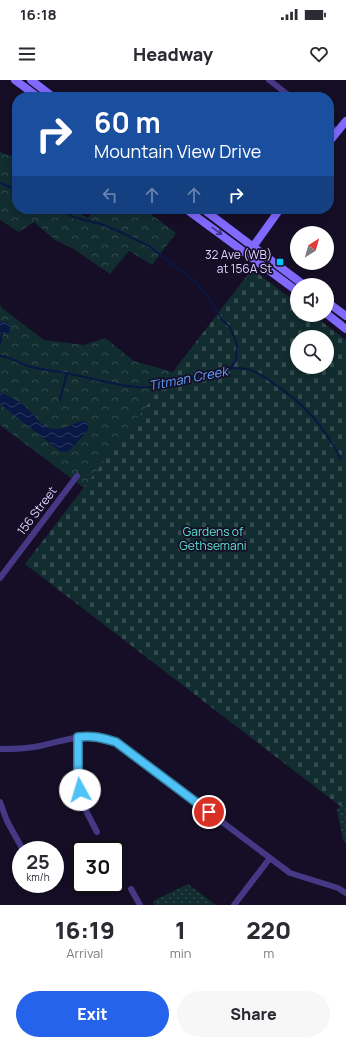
<!DOCTYPE html>
<html lang="en">
<head>
<meta charset="utf-8">
<style>
  :root { --surface:#fff; --page:#f7f7f7; --text:#2b2b33; --muted:#7c7c81; --accent:#2563eb }
  body { margin:0; font-family:Manrope,sans-serif; background:var(--page); color:var(--text); height:100vh; display:flex; flex-direction:column; font-size:15px; white-space:nowrap }
  * { box-sizing:border-box; margin:0 }
  p { font-size:13px; color:var(--muted) }
  .icon { flex:none; width:22px; height:22px; fill:none; stroke:currentColor; stroke-width:2; stroke-linecap:round; stroke-linejoin:round }
  .map { position:relative; height:825px; overflow:hidden }
  .panel { display:flex; flex-direction:column; background:var(--surface); flex:1 }
  .panel>* { flex:none }
  .top-card { position:absolute; left:12px; top:12px; width:322px; height:122px; border-radius:16px; box-shadow:0 2px 10px #0003; background:#1a4fa0; color:#fff; overflow:hidden }
  .needle { width:26px; rotate:37deg }
  .buttons { position:absolute; left:290px; top:146px; display:grid; gap:8px }
  .buttons a { display:grid; place-items:center; width:44px; height:44px; border-radius:50%; background:var(--surface); box-shadow:0 2px 10px #0003; font-size:20px }
  .speed { position:absolute; left:12px; top:761px; display:flex; gap:8px; font-size:20px; font-weight:700; text-align:center }
  .speed>* { display:grid; place-content:center; width:52px; height:52px; border-radius:50%; background:var(--surface); box-shadow:0 2px 10px #0003; line-height:1 }
  .speed small { font-size:10px; font-weight:400 }
  .speed .limit { border:2px solid #111; border-radius:6px; background:#fff; color:#111 }
  .pin { position:absolute; display:grid; place-items:center; width:34px; height:34px; color:#fff; margin:-17px; border:2px solid #fff; border-radius:50%; box-shadow:0 1px 4px #0007 }
  .me { position:absolute; width:44px; margin:-22px; rotate:354deg; stroke-linejoin:round; filter:drop-shadow(0 0 3px #0008) }
  .turn { display:flex; align-items:center; gap:14px; height:84px; padding:0 16px; font-size:18px }
  .turn .icon { width:52px; height:52px; stroke-width:2.5 }
  .turn b { display:block; font-size:28px; line-height:34px }
  .lanes { display:flex; align-items:center; height:38px; padding:0 16px; background:#0003; justify-content:center; gap:20px; direction:ltr }
  .lanes .off { opacity:.35 }
  .eta { display:flex; justify-content:space-evenly; align-items:center; height:68px; text-align:center }
  .eta b { font-size:24px; font-weight:800; line-height:28px }
  .cta { display:flex; gap:8px; margin-top:auto; padding:8px 16px }
  .cta a { flex:1; height:46px; border-radius:24px; background:var(--accent); color:#fff; font-size:16px; font-weight:800; line-height:46px; text-align:center }
  .cta a+a { background:var(--page); color:var(--text) }
  .status { display:flex; justify-content:space-between; align-items:center; height:28px; padding:0 20px; background:var(--surface); direction:ltr }
  .status svg { height:11px; fill:currentColor }
  header { display:flex; justify-content:space-between; align-items:center; height:52px; padding:0 16px; background:var(--surface); font-size:18px; font-weight:800 }
  .map>svg:first-child { display:block }
  .forest { fill:url(#forest-crowns) }
  .cemetery { fill:url(#cemetery-stones); fill-rule:evenodd }
  .park { fill:url(#park-dots) }
  .water { fill:url(#water-waves) }
  .lines { fill:none; stroke-linecap:round; stroke-linejoin:round }
  .stream { stroke:#091744; stroke-width:2 }
  .street { stroke:#453986; stroke-width:6 }
  .secondary { stroke:#816aff; stroke-width:8 }
  .oneway { stroke:#40337d }
  .route-casing { stroke:#337fa1; stroke-width:10 }
  .route { stroke:#4fc3f7; stroke-width:7 }
  .poi-dot { fill:#00c5fe; stroke:#150e26; stroke-width:1.5 }
  .labels { text-anchor:middle; stroke-width:3.5; stroke-linejoin:round; paint-order:stroke }
  .poi-label { font-size:12px; fill:#ded3ff; stroke:#150e26; text-anchor:end }
  .street-label { font-size:12px; fill:#ded3ff; stroke:#150e26 }
  .park-label { font-size:12px; fill:#5ce2d1; stroke:#150e26 }
  .water-label { font-size:13px; font-style:italic; fill:#61a2ff; stroke:#150e26 }
</style>
</head>
<body>
<div class="status"><b>16:18</b><svg viewBox="0 0 49 12"><path d="M0 12V9h3v3zM5 12V6h3v6zM10 12V3h3v9zM15 12V0h3v12zM26 1h20v11H26zM47 4h2v5h-2z"/></svg></div>
<header><svg class="icon" aria-label="menu" viewBox="0 0 24 24"><path d="M4 6h16M4 12h16M4 18h16"/></svg>Headway<svg class="icon" aria-label="heart" viewBox="0 0 24 24"><path d="M12 20l-8-8c-3-5 5-10 8-4 3-6 11-1 8 4z"/></svg></header>
<div class="map">
<svg width="346" height="825" viewBox="0 0 346 825">
  <defs>
    <pattern id="forest-crowns" width="20" height="18" patternUnits="userSpaceOnUse"><rect width="20" height="18" fill="#112d30"/><path d="M2 6a3 3 0 1 1 6 0M12 15a3 3 0 1 1 6 0" fill="none" stroke="#334b4f"/></pattern>
    <pattern id="cemetery-stones" width="16" height="16" patternUnits="userSpaceOnUse"><rect width="16" height="16" fill="#112d30"/><path d="M2 7V4a2 2 0 0 1 4 0v3zM10 15v-3a2 2 0 0 1 4 0v3z" fill="#334b4f"/></pattern>
    <pattern id="park-dots" width="8" height="8" patternUnits="userSpaceOnUse"><rect width="8" height="8" fill="#112d30"/><path d="M2 2h.1M6 6h.1" fill="none" stroke="#334b4f" stroke-width="1.8" stroke-linecap="round"/></pattern>
    <pattern id="water-waves" width="16" height="10" patternUnits="userSpaceOnUse"><rect width="16" height="10" fill="#091744"/><path d="M0 5q4-4 8 0t8 0" fill="none" stroke="#2c3860"/></pattern>
  </defs>
  <rect width="100%" height="100%" fill="#150e26"/>
  <path class="forest" d="M0,72L17,78V129H72L88,138L94,129H144L176,153L152,185L129,171L110,194L72,168L55,160L34,142L19,152L0,140Z
    M0,224L2,228L44,260L84,265L105,258L134,281L173,292L84,408L0,345Z"/>
  <path class="cemetery" d="M252,189L297,223V235H313L346,260V722L340,726L25,484ZM297,257H327V287H297Z"/>
  <path class="park" d="M346,722V763L343,760L337,730L340,726Z
    M188,804L216,825H154L153,821Z"/>
  <path class="water" d="M0,242H7L10,248L9,253L2,254L0,252Z
    M0,312C9,315 25,325 31,332C40,341 41,348 56,349C66,350 74,341 85,341L89,346L88,350L69,371L64,372L60,371L0,324Z"/>
  <g class="lines">
    <path class="stream" d="M0,103L17,110
      M59,129L73,137L101,144L118,151L149,166L196,202L211,221L222,240L229,246L235,259L237,265L236,280L230,289
      M0,263L2,254
      M0,276C11,277 20,284 31,287C44,290 57,291 70,294C92,298 113,305 136,307C153,309 179,302 196,297C200,295 205,293 210,292C221,289 235,287 246,289C255,290 266,298 273,303C306,325 322,344 341,379
      M60,320L67,293"/>
    <path class="street" d="M269,0L291,17
      M329,45L337,52
      M0,498L77,396
      M78,657V697L82,723L97,752
      M0,669C13,669 27,669 40,666C72,659 83,651 116,662L290,793L338,808L346,813
      M0,722L7,741L23,770
      M46,804L47,805
      M131,809L140,825
      M234,825L270,778"/>
    <path class="secondary" d="M15,0L38,17
      M31,0L53,17
      M329,62L346,41
      M186,129L297,211
      M203,129L304,205
      M250,171L280,129
      M327,222L346,236
      M327,234L346,249"/>
  </g>
  <defs><path id="oneway-shaft" d="M-6 0H5M1.5-3L5.5 0L1.5 3" fill="none" stroke-width="1.6" stroke-linecap="round" stroke-linejoin="round"/></defs>
  <use class="oneway" href="#oneway-shaft" transform="translate(217 151) rotate(36)"/>
  <g class="lines">
    <g class="route-casing">
      <path id="route" d="M80,710L78,697V657C92,655 103,658 116,662L209,732"/>
    </g>
    <use href="#route" class="route"/>
  </g>
  <rect class="poi-dot" x="276" y="178" width="8" height="8" rx="2"/>
  <g class="labels">
    <g class="poi-label">
      <text x="272" y="179">32 Ave (WB)<tspan x="272" dy="14">at 156A St</tspan></text>
    </g>
    <g class="street-label">
      <text transform="translate(37 431) rotate(-53)" y="4">156 Street</text>
    </g>
    <g class="park-label">
      <text x="213" y="456">Gardens of<tspan x="213" dy="14">Gethsemani</tspan></text>
    </g>
    <g class="water-label">
      <text transform="translate(188 298) rotate(-11)" y="5">Titman Creek</text>
    </g>
  </g>
</svg>
<div class="buttons">
<a><svg class="needle" viewBox="-14 -14 28 28"><path d="M0-13l5 13h-10z" fill="#e53935"/><path d="M0 13l5-13h-10z" fill="#7c7c81"/></svg></a>
<a><svg class="icon" aria-label="sound" viewBox="0 0 24 24"><path d="M4 9h4l5-4v14l-5-4H4zM17 9q2 3 0 6"/></svg></a>
<a><svg class="icon" aria-label="search" viewBox="0 0 24 24"><circle cx="10" cy="10" r="6"/><path d="M15 15l6 6"/></svg></a>
</div>
<div class="speed"><div>25<small>km/h</small></div><div class="limit">30</div></div>
<div class="pin" style="left:209px;top:732px;background:#d93025"><svg class="icon" aria-label="arrive" viewBox="0 0 24 24"><path d="M6 21V4h12l-3 4 3 4H6"/></svg></div>
<svg class="me" style="left:80px;top:710px" viewBox="-20 -20 40 40"><circle r="19" fill="#fff"/><path d="M0-13L10 11 0 6-10 11z" fill="#4fc3f7"/></svg>
<div class="top-card">
<div class="turn"><svg class="icon" aria-label="right" viewBox="0 0 24 24"><path d="M7 20v-9h11M14 6l5 5-5 5"/></svg><div><b>60 m</b>Mountain View Drive</div></div>
<div class="lanes"><svg class="icon off" aria-label="left" viewBox="0 0 24 24"><path d="M17 20v-9H6M10 6l-5 5 5 5"/></svg><svg class="icon off" aria-label="ahead" viewBox="0 0 24 24"><path d="M12 20V5M6 11l6-6 6 6"/></svg><svg class="icon off" aria-label="ahead" viewBox="0 0 24 24"><path d="M12 20V5M6 11l6-6 6 6"/></svg><svg class="icon" aria-label="right" viewBox="0 0 24 24"><path d="M7 20v-9h11M14 6l5 5-5 5"/></svg></div>
</div>
</div>
<section class="panel">
<div class="eta">
<div><b>16:19</b><p>Arrival</p></div>
<div><b>1</b><p>min</p></div>
<div><b>220</b><p>m</p></div>
</div>
<div class="cta"><a>Exit</a><a>Share</a></div>
</section>
</body>
</html>
